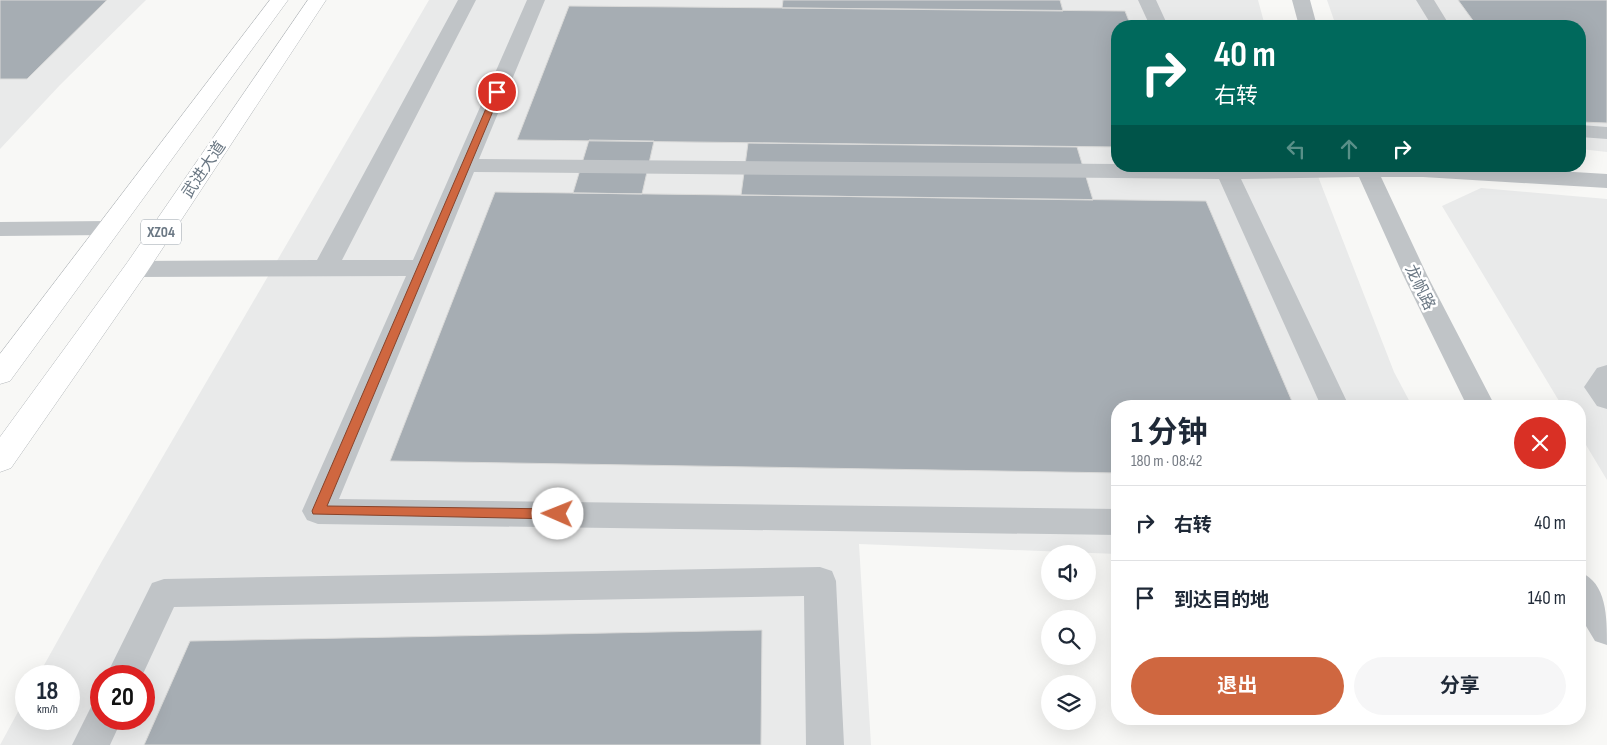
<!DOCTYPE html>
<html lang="zh">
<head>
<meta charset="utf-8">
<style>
  :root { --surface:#fff; --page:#f6f6f7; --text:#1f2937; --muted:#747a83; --line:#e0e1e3; --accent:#cf6740 }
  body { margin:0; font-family:"Sofia Sans Condensed","Noto Sans SC",sans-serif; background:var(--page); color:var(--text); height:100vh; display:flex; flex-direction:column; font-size:19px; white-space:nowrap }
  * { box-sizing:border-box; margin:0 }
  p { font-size:16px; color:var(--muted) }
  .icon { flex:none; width:28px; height:28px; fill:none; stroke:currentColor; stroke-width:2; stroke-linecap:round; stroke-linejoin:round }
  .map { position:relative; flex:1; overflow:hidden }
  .side { position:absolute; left:1111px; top:400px; width:475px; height:325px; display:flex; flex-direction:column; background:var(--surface); border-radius:20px; box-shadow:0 5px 20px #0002 }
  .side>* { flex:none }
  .hud { position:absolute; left:1111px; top:20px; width:475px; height:152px; border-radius:20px; box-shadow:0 5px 20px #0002; background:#00695c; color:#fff; overflow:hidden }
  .fabs { position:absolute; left:1041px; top:545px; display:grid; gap:10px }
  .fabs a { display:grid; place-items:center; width:55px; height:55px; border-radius:50%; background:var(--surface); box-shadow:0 5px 20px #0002; font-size:25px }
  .speed { position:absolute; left:15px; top:665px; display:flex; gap:10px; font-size:25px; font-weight:700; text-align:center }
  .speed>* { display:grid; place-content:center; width:65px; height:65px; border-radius:50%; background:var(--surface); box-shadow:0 5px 20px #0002; line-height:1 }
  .speed small { font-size:12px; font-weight:400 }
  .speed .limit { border:8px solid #d22; background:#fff; color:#111 }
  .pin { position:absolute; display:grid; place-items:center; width:42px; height:42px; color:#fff; margin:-21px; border:2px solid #fff; border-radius:50%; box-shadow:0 1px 5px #0007 }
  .me { position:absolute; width:55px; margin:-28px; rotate:271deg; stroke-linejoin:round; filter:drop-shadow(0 0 4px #0008) }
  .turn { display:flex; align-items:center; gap:18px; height:105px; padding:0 20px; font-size:22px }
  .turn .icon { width:65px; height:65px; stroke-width:2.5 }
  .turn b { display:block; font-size:35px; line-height:42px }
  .lanes { display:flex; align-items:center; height:48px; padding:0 20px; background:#0003; justify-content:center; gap:25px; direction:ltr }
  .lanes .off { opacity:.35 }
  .round { display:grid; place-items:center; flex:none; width:52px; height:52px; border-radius:26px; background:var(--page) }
  .headline { display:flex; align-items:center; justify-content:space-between; height:85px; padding:0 20px }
  h1 { font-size:30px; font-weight:700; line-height:38px }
  .cta { display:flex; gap:10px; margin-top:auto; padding:10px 20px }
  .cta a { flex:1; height:58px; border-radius:30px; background:var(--accent); color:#fff; font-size:20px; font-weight:700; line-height:58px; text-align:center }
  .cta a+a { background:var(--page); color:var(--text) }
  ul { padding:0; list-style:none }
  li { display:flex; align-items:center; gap:15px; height:75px; padding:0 20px; border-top:1px solid var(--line) }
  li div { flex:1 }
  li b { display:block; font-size:19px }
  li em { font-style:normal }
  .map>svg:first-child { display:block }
  .built { fill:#e9eaea; fill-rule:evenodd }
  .building { fill:#a6adb3; stroke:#dadad9 }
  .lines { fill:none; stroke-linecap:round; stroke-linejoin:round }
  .major-casing { stroke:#b4b8bb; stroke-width:1 }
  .minor { fill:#c0c4c7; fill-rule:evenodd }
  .major { fill:#fff; fill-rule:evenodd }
  .route { fill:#cf6740; stroke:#87432a }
  .labels { text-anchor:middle; stroke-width:5; stroke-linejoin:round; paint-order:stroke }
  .shield { fill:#fff; stroke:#97a0a9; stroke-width:1 }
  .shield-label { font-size:15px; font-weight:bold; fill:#6b7884 }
  .street-label { font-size:16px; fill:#6b7884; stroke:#fff }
</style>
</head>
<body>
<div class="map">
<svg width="1607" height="745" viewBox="0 0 1607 745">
  <rect width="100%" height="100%" fill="#f8f8f6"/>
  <path class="built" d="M0,0H146L60,85L0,149Z
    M429,0H1258L1265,26H1118V166H1314L1394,372L1412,406H1118L1117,554L859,544L871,745H0L26,697V719H69V676H38L102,561ZM101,676H144V719H101Z
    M1327,0H1607V152L1580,149V26H1336Z
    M1481,188L1607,199V480L1580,435V406H1562L1442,206Z"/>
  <path class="building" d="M0,0H107L27,79H0Z
    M783,0H1060L1063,11L782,8Z
    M1458,0H1607V123L1580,122V26H1477Z
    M569,6L1125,11L1131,26H1118V147L517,140Z
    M589,140L654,141L642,194L573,193Z
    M748,143L1077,147L1093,200L741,195Z
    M495,192L1206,201L1294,406H1118V473L390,461Z
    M762,630L761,745H144L190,641Z"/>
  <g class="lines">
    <g class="major-casing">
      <path id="major" d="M270,0H288L10,381L0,384V354Z
        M308,0H326L145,275L11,468L0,472V437L127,263Z"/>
    </g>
    <path class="minor" d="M458,0H476L342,260H413L527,0H545L479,159L1118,164V166H1472L1607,174V188L1423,177H1381L1427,275L1495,406H1467L1403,275L1359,177L1241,179L1349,406H1321L1219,179L474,172L339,499L1118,509V535L318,524L307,520L302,511L406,276L136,277L127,275L124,269L127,263L136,261L317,260Z
      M1138,0H1156L1168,26H1150Z
      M1292,0H1310L1317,26H1299Z
      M1416,0H1434L1450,26H1432Z
      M1580,125L1607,127V139L1580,137Z
      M108,221L116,223L120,228L116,233L108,235L0,236V222Z
      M1607,365V409L1597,406L1584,387L1597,368Z
      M820,567L832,571L836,581L844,745H806L804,596L174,607L142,676H106L152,583L164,579Z
      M1580,572C1607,583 1607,617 1607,645L1595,641L1580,616Z
      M101,703V719H122L110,745H72L91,707Z"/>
    <use href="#major" class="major"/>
  </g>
  <path class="route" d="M494,90L501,92L327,506L558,509L562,510L564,514L562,518L558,519L313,514L312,511Z"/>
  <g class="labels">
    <rect class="shield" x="141" y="219.5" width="40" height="25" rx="4"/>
    <g class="shield-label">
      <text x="161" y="237">XZ04</text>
    </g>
    <g class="street-label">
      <text transform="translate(203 169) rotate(-56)" y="6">武进大道</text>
      <text transform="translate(1421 287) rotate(64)" y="6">龙帆路</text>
    </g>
  </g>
</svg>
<div class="fabs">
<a><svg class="icon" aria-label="sound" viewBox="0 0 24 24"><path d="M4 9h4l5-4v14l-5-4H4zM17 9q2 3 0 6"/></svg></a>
<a><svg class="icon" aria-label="search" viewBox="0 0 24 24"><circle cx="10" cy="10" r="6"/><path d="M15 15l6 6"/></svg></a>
<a><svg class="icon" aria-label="layers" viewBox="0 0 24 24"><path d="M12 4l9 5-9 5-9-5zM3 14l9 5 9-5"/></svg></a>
</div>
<div class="speed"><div>18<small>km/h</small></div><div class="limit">20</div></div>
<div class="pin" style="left:497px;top:92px;background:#d93025"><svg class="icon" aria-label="arrive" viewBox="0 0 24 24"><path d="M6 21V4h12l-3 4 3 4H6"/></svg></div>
<svg class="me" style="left:558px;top:514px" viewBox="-20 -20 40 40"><circle r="19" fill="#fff"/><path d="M0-13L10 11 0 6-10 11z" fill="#cf6740"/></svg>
<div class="hud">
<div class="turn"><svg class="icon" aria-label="right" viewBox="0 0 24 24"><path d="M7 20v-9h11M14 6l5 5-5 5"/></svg><div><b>40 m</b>右转</div></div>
<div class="lanes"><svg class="icon off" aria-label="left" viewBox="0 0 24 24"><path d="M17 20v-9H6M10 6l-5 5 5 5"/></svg><svg class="icon off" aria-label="ahead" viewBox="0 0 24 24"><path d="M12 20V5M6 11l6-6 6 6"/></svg><svg class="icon" aria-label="right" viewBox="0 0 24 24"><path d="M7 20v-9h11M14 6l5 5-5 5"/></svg></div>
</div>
<section class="side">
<div class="headline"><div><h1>1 分钟</h1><p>180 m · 08:42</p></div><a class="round" style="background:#d93025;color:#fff"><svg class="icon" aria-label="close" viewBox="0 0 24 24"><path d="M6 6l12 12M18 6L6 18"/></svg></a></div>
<ul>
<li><svg class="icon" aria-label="right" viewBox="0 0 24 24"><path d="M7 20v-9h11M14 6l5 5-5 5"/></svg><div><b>右转</b></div><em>40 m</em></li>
<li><svg class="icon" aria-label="arrive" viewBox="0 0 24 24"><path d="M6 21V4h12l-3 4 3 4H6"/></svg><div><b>到达目的地</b></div><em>140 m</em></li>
</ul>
<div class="cta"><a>退出</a><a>分享</a></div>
</section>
</div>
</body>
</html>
